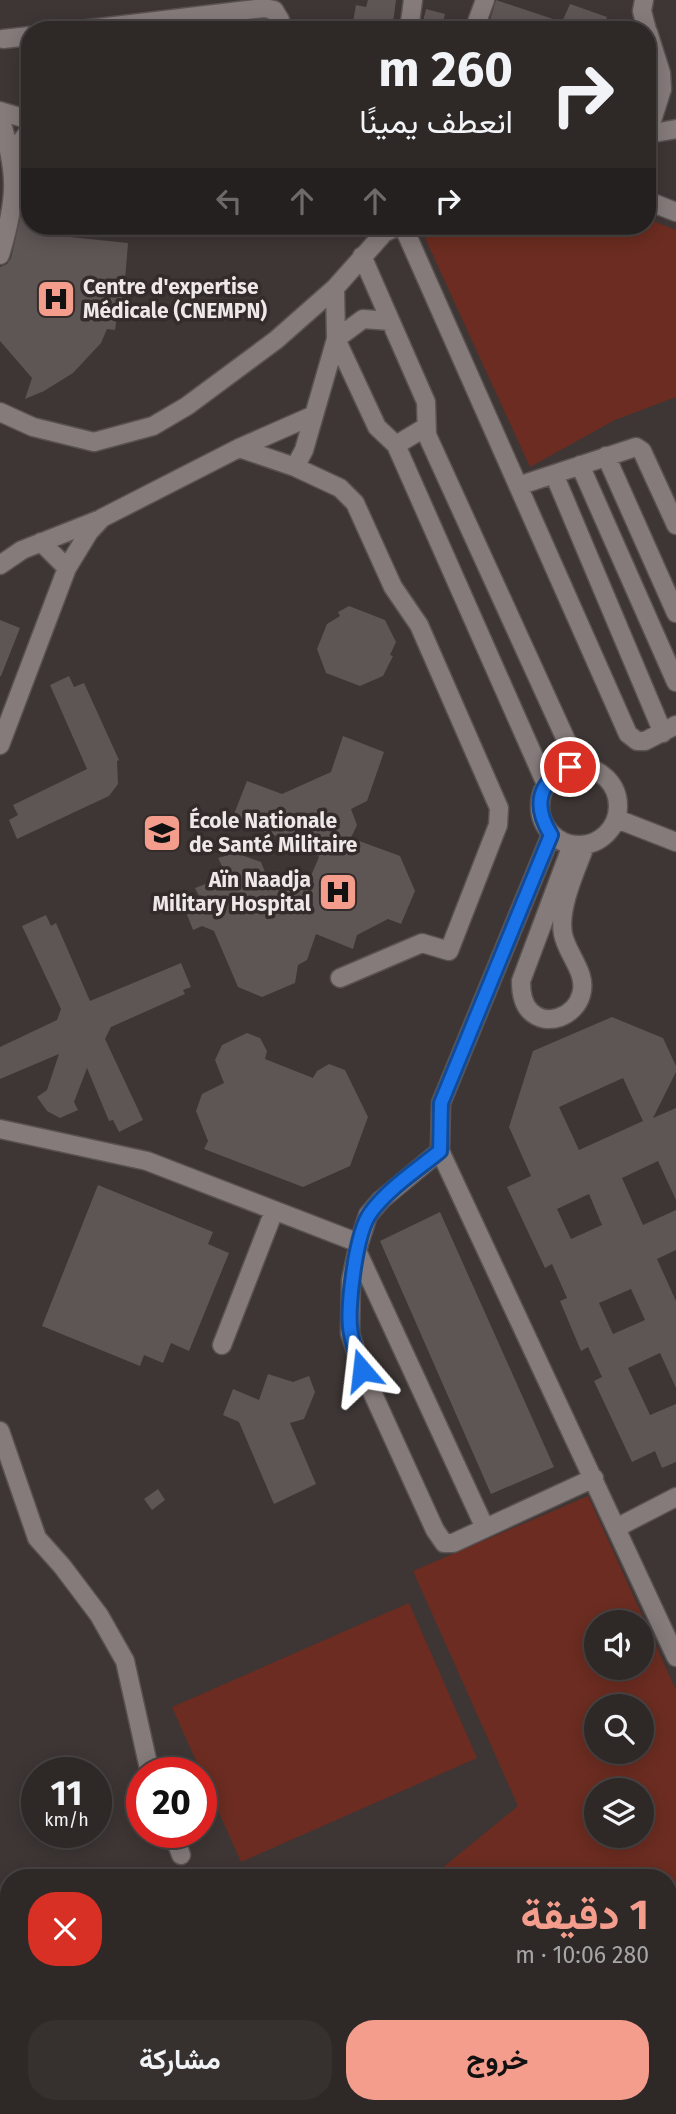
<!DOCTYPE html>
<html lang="ar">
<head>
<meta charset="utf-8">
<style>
  :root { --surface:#2e2827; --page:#36302f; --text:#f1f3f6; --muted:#a7a6a7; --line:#494444; --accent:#f49d8c }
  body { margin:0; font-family:"Fira Sans",Vazirmatn,sans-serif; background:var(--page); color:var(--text); direction:rtl; height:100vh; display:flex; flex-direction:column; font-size:26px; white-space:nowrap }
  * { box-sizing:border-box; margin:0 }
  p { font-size:23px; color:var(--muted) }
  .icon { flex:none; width:38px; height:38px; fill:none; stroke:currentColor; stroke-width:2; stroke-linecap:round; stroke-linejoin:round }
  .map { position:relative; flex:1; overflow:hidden; direction:ltr }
  .sheet { position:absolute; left:0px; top:1869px; width:677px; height:245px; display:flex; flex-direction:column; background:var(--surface); border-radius:28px 28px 0 0; box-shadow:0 4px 18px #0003,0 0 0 2px var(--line); direction:rtl }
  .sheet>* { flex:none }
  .top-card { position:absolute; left:21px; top:21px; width:635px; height:214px; border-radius:28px; box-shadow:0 4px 18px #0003,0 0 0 2px var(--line); direction:rtl; background:#2e2827; color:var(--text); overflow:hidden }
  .buttons { position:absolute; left:584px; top:1610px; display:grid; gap:14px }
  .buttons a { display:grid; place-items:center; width:70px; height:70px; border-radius:50%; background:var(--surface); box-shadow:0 4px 18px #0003,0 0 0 2px var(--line); font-size:35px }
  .speed { position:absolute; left:21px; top:1757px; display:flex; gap:14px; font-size:35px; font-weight:700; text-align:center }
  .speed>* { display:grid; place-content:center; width:91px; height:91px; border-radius:50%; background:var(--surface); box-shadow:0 4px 18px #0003,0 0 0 2px var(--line); line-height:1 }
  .speed small { font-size:18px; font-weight:400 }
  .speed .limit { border:10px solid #d22; background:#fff; color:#111 }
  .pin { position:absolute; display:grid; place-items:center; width:60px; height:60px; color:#fff; margin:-30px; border:4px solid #fff; border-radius:50%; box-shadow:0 2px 7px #0007 }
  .me { position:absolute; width:77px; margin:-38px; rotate:343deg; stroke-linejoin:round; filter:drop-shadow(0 0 5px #0008) }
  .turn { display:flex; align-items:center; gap:24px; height:147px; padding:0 28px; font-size:32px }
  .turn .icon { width:91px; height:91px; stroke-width:2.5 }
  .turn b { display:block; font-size:49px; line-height:60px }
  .lanes { display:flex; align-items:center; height:66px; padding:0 28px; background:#0003; justify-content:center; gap:35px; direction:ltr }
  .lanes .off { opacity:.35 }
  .round { display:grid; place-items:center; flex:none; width:74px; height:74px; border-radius:28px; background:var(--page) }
  .summary { display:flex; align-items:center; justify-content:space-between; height:119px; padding:0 28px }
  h1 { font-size:42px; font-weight:700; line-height:52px; color:var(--accent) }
  .primary-button { display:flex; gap:14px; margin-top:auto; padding:14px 28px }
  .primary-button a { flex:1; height:80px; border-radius:28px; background:var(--accent); color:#111; font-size:28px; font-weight:700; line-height:80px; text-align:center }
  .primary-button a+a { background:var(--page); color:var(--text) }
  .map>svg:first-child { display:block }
  .green { fill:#6c2c21; fill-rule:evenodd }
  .building { fill:#5e5654; fill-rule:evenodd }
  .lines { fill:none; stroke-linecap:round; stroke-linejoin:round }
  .minor-casing { stroke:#595251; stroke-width:21 }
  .minor { stroke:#847b7a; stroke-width:18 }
  .route-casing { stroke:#114b97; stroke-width:18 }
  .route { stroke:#1a73e8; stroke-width:12 }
  .labels { text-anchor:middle; stroke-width:7; stroke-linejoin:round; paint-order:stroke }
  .poi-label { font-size:21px; font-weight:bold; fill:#eee9e8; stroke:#332c2a; text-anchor:start }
</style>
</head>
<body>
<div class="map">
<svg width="676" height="2114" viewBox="0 0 676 2114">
  <rect width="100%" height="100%" fill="#3d3634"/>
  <path class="green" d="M648,219L676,230V397L615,420L530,467L425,238L443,226H648Z
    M588,1496L676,1690V2052L669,2054L668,1878H430L518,1806L413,1571ZM597,1622H642V1668H597ZM597,1706H642V1752H597ZM597,1790H642V1836H597Z
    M409,1603L477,1758L241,1862L172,1707Z
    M124,2105H532L509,2114H125Z"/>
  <path class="building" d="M368,0H396L392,30L352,27L356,5L366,7Z
    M496,0L562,22L570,4L607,17L603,30H487Z
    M426,9L445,14L441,30H421Z
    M28,185L30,226H53L50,235L128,243L124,292L118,310L115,330L107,329L101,343L73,373L44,391L25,399L32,378L0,341V267L7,264L11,258Z
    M349,606L385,620L396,642L390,655L393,656L383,676L360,686L326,673L317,649L327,624L340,616L338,612Z
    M0,620L20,628L1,676H0Z
    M69,676L74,687L84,683L119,760L117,761L118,784L109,796L17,839L9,820L18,815L13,805L87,769L50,685Z
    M343,736L384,752L367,801L351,809L357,825L351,838L400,856L415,891L401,924L388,919L357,935L353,949L316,934L307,960L298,965L295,983L262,997L238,987L214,931L202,926L193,930L186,912L195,907L199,896L195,888L227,876L218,858L236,853L261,862L267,877L305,890L319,857L304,845L306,829L284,839L232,819L247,781L282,794L331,772Z
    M46,915L51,926L56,923L90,1001L181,963L191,987L183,990L185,994L111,1027L105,1039L143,1120L119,1132L113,1120L109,1121L87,1068L74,1102L78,1110L60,1118L47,1111L37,1097L47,1090L59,1054L0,1079V1047L57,1020L61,1009L22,926Z
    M612,1017L663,1038L676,1066V1072L653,1118L676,1108V1200L658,1161L622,1178L643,1225L676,1210V1250L657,1259L676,1301V1388L660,1353L628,1368L650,1415L676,1404V1462L662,1468L655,1451L632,1462L594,1381L602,1377L588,1347L581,1351L560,1301L567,1298L552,1264L545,1268L507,1187L531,1176L509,1127L533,1051ZM623,1078L643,1121L579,1150L559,1107ZM589,1194L602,1225L571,1239L557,1209ZM631,1289L645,1320L613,1334L599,1303Z
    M247,1033L260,1038L267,1051L265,1059L313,1078L317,1071L329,1064L345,1070L368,1117L350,1166L303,1187L204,1149L208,1141L196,1111L202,1094L224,1083L215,1060L222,1045Z
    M98,1185L213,1232L208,1244L229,1253L189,1351L171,1343L163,1363L144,1355L140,1366L42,1326Z
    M440,1212L554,1467L491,1494L380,1241Z
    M268,1374L293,1382L309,1376L315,1392L304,1419L290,1423L316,1484L274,1504L239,1422L223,1415L233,1389L259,1400Z
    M158,1489L165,1500L152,1510L144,1499Z"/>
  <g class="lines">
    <g class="minor-casing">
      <path id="minor" d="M644,0L642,11L647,30
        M81,30L264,8L274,10L280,20L281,30
        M409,30L413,0
        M474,30L485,0
        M648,32L661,73L662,89L648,133
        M3,39L30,36
        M0,111L30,120
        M0,118C18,173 17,199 0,255
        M648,134L676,129
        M12,153L30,130
        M648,201L676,212
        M403,226L628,734L637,741H645L676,725
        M362,256L426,402L427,435L578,766
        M390,321L363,319L336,339L377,427L396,445L546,784
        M0,412L33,427L94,442L153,426L187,406L276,340L335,288L384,233L398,226
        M396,445L426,427
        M239,448L295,467L340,488L355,503L393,587L419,625L499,808L498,825L449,951L422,943L340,978
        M606,456L676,613
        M580,465L676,682
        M295,467L304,450L336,339L335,288
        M554,474L663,733
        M518,486L636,447L642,451L676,525
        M41,542L67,568
        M0,565L22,550L98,520
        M0,745L67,568L89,532L102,518L239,448L314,415
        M540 806a39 39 0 1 1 78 0a39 39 0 1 1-78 0Z
        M617,819L676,842
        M551,835L441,1103L440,1151L676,1657
        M572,845L521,981C521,991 522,1003 530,1011C547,1028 575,1016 581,995C588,973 567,955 563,934C558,908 576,870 585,846
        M0,1129L147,1161L359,1243
        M440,1151L381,1200L368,1215L359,1243L351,1280L350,1333L362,1370L435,1530L444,1543H453L594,1478
        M358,1253L485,1528
        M222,1345L274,1211
        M0,1431L37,1538L62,1566L99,1615L125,1661L150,1773
        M616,1528L676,1497
        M173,1832L181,1855"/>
    </g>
    <use href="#minor" class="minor"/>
  </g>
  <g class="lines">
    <g class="route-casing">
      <path id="route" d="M362,1370C358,1358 353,1346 351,1334C346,1310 356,1231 371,1212C389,1188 417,1170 440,1151L441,1103L551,835C533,806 537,782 570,767"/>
    </g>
    <use href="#route" class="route"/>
  </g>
  <defs>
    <g id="hospital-square" transform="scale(2.0125)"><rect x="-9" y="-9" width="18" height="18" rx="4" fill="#f49d8c" stroke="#332c2a"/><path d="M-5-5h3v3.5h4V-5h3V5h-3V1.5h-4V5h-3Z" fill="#111"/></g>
    <g id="university-square" transform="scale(2.0125)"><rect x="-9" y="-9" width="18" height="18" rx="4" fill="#f49d8c" stroke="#332c2a"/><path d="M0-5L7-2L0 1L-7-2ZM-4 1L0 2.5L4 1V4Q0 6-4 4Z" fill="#111"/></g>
  </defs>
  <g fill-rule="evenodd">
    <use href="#hospital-square" x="56" y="299"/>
    <use href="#university-square" x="162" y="833"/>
    <use href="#hospital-square" x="338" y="892"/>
  </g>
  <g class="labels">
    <g class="poi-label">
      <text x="83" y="294">Centre d'expertise<tspan x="83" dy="24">Médicale (CNEMPN)</tspan></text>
      <text x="189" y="828">École Nationale<tspan x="189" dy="24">de Santé Militaire</tspan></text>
      <text x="311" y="887" text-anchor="end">Aïn Naadja<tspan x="311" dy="24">Military Hospital</tspan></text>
    </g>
  </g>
</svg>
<div class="buttons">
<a><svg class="icon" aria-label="sound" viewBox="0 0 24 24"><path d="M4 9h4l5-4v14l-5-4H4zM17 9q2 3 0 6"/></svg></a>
<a><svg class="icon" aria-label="search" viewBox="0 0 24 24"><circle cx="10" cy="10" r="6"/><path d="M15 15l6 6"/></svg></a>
<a><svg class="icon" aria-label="layers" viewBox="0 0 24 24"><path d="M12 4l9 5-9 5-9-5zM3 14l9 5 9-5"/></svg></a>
</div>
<div class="speed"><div>11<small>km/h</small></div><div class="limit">20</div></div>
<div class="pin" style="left:570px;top:767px;background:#d93025"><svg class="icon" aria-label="arrive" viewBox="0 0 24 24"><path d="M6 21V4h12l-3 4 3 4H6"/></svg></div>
<svg class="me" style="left:362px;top:1370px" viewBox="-20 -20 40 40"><path d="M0-17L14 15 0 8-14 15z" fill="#1a73e8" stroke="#fff" stroke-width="4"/></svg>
<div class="top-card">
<div class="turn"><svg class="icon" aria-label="right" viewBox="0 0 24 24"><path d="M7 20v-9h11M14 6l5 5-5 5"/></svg><div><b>260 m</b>انعطف يمينًا</div></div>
<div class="lanes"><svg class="icon off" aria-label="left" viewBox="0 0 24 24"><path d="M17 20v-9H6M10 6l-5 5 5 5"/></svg><svg class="icon off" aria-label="ahead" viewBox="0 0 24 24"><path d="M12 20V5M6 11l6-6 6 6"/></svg><svg class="icon off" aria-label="ahead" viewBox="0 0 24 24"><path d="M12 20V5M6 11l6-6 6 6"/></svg><svg class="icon" aria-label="right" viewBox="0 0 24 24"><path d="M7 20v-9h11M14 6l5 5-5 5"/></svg></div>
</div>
<section class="sheet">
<div class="summary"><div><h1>1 دقيقة</h1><p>280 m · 10:06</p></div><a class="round" style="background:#d93025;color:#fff"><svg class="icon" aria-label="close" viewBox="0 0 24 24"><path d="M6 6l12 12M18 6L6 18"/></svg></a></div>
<div class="primary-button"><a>خروج</a><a>مشاركة</a></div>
</section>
</div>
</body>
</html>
